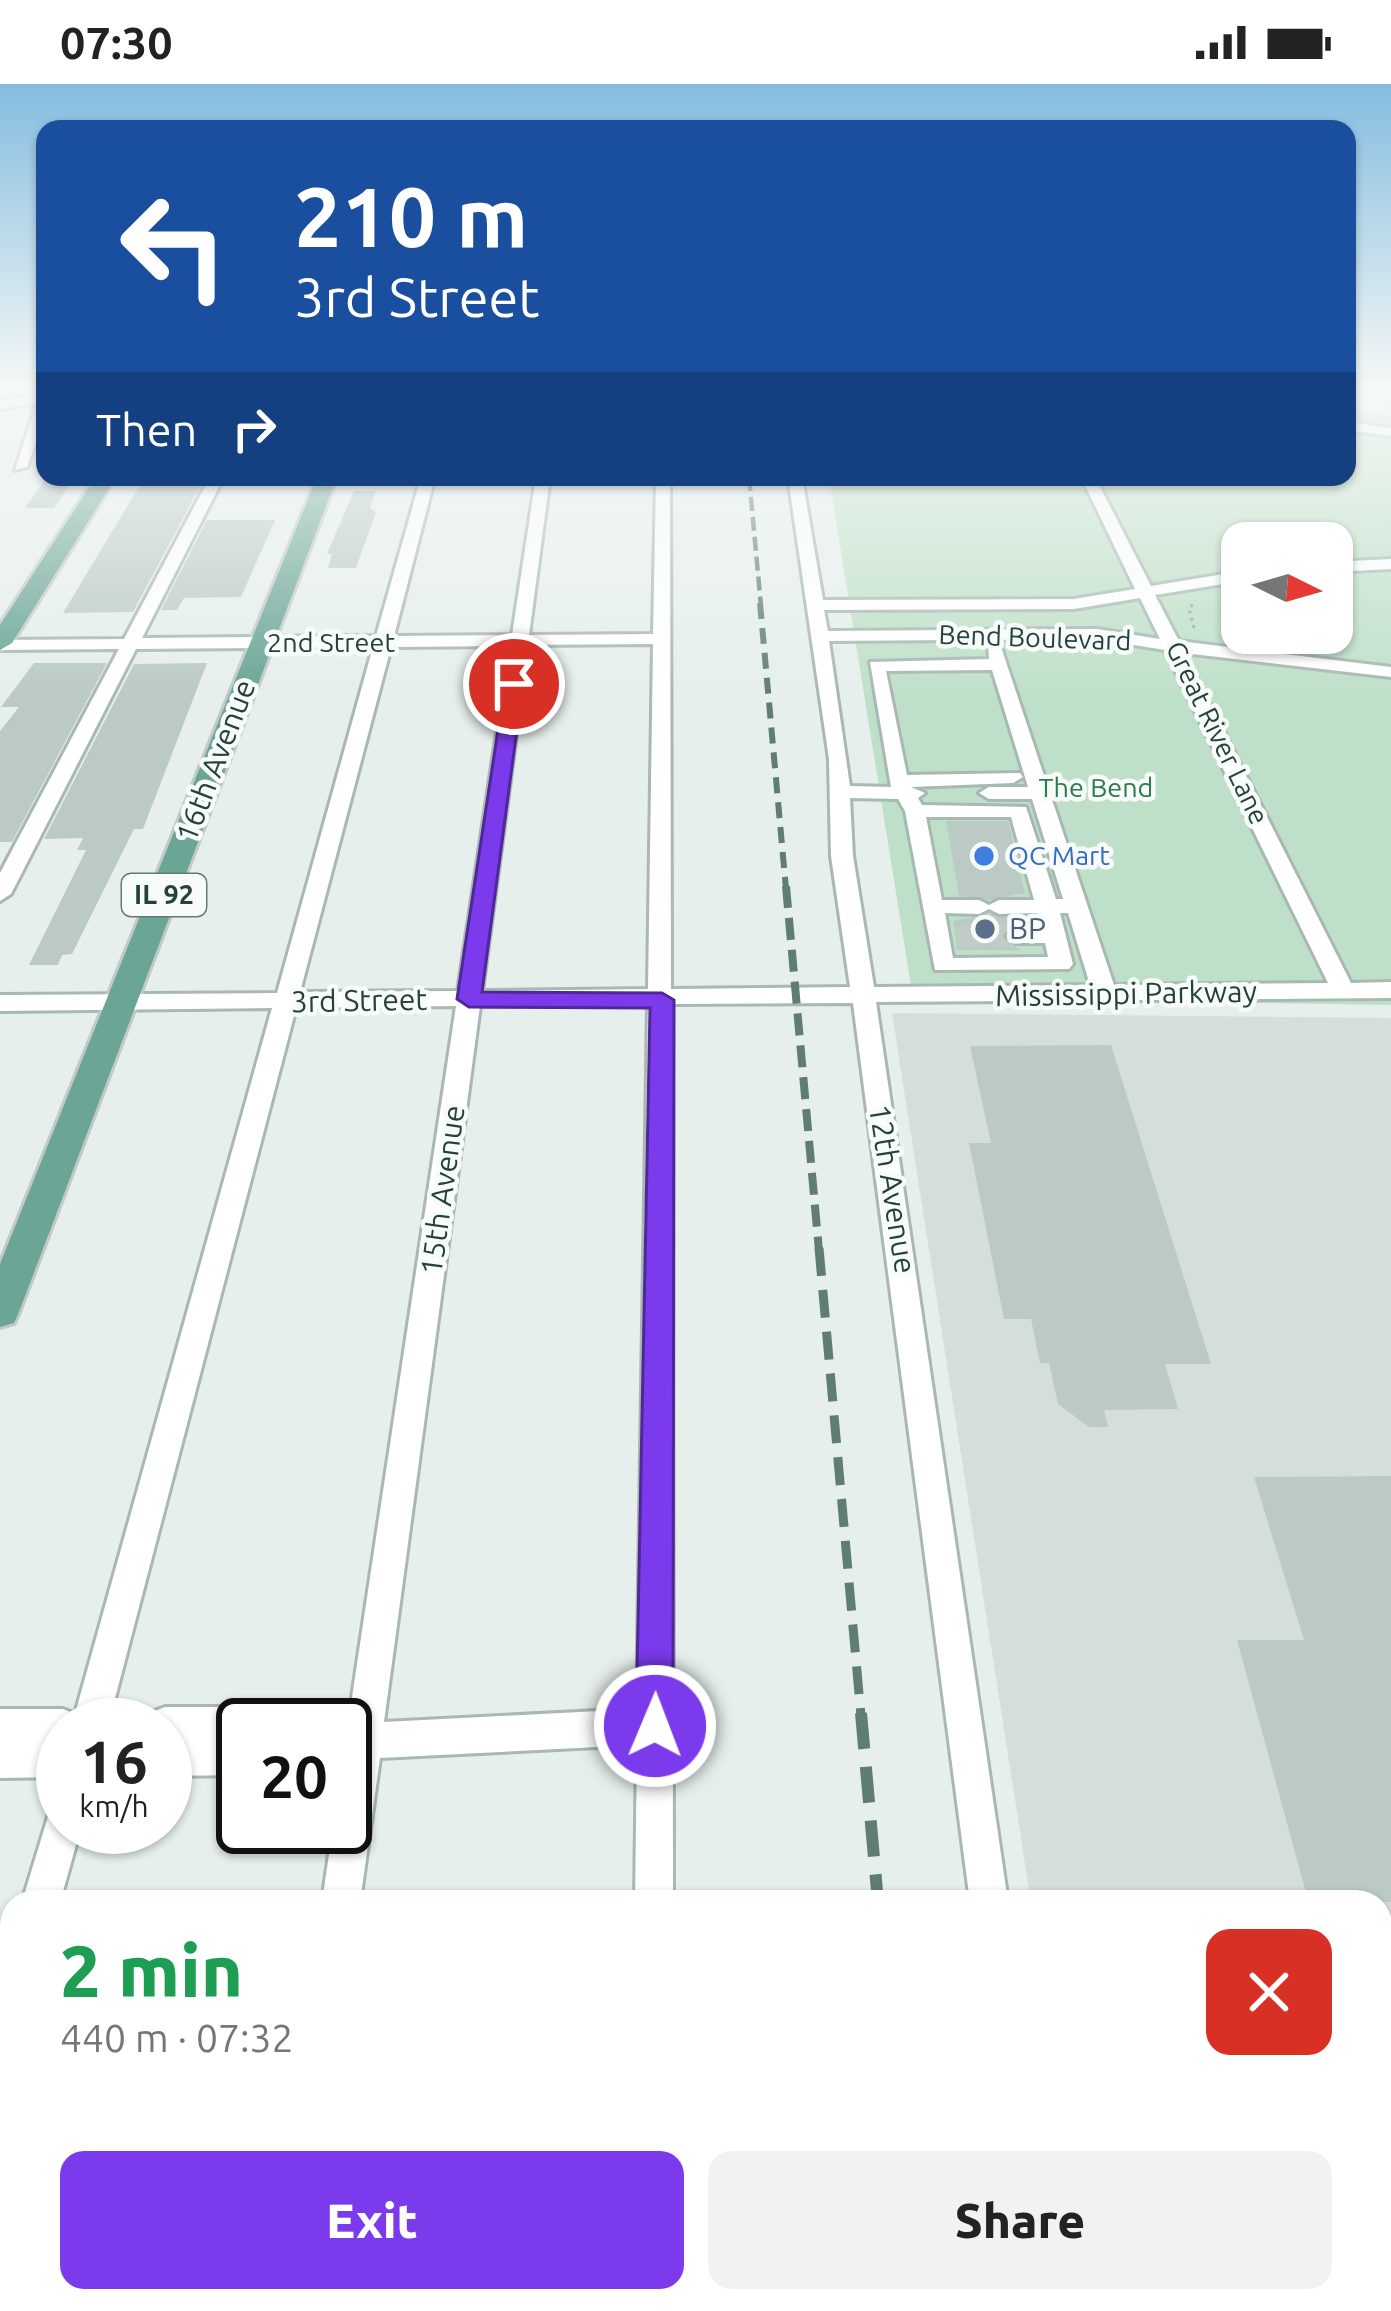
<!DOCTYPE html>
<html lang="en">
<head>
<meta charset="utf-8">
<style>
  :root { --surface:#fff; --page:#f2f2f2; --text:#222; --muted:#767676; --accent:#7c3aed }
  body { margin:0; font-family:Ubuntu,sans-serif; background:var(--page); color:var(--text); height:100vh; display:flex; flex-direction:column; font-size:45px; white-space:nowrap }
  * { box-sizing:border-box; margin:0 }
  p { font-size:39px; color:var(--muted) }
  .icon { flex:none; width:66px; height:66px; fill:none; stroke:currentColor; stroke-width:2; stroke-linecap:round; stroke-linejoin:round }
  .map { position:relative; flex:1; overflow:hidden }
  .sheet { position:absolute; left:0px; top:1806px; width:1392px; height:423px; display:flex; flex-direction:column; background:var(--surface); border-radius:36px 36px 0 0; box-shadow:0 3px 9px #0004 }
  .sheet>* { flex:none }
  .top-card { position:absolute; left:36px; top:36px; width:1320px; height:366px; border-radius:24px; box-shadow:0 3px 9px #0004; background:#1a4fa0; color:#fff; overflow:hidden }
  .needle { width:78px; rotate:95deg }
  .controls { position:absolute; left:1221px; top:438px; display:grid; gap:24px }
  .controls a { display:grid; place-items:center; width:132px; height:132px; border-radius:24px; background:var(--surface); box-shadow:0 3px 9px #0004; font-size:60px }
  .speed { position:absolute; left:36px; top:1614px; display:flex; gap:24px; font-size:60px; font-weight:700; text-align:center }
  .speed>* { display:grid; place-content:center; width:156px; height:156px; border-radius:50%; background:var(--surface); box-shadow:0 3px 9px #0004; line-height:1 }
  .speed small { font-size:30px; font-weight:400 }
  .speed .limit { border:6px solid #111; border-radius:18px; background:#fff; color:#111 }
  .pin { position:absolute; display:grid; place-items:center; width:102px; height:102px; color:#fff; margin:-51px; border:6px solid #fff; border-radius:50%; box-shadow:0 3px 12px #0007 }
  .me { position:absolute; width:132px; margin:-66px; rotate:1deg; stroke-linejoin:round; filter:drop-shadow(0 0 9px #0008) }
  .turn { display:flex; align-items:center; gap:42px; height:252px; padding:0 60px; font-size:54px }
  .turn .icon { width:156px; height:156px; stroke-width:2.5 }
  .turn b { display:block; font-size:84px; line-height:102px }
  .then { display:flex; align-items:center; height:114px; padding:0 60px; background:#0003; gap:24px; font-size:45px }
  .round { display:grid; place-items:center; flex:none; width:126px; height:126px; border-radius:24px; background:var(--page) }
  .overview { display:flex; align-items:center; justify-content:space-between; height:204px; padding:0 60px }
  h1 { font-size:72px; font-weight:800; line-height:90px; color:#1e9e55 }
  .action { display:flex; gap:24px; margin-top:auto; padding:24px 60px }
  .action a { flex:1; height:138px; border-radius:24px; background:var(--accent); color:#fff; font-size:48px; font-weight:800; line-height:138px; text-align:center }
  .action a+a { background:var(--page); color:var(--text) }
  .status { display:flex; justify-content:space-between; align-items:center; height:84px; padding:0 60px; background:var(--surface); direction:ltr }
  .status svg { height:33px; fill:currentColor }
  .map>svg:first-child { display:block }
  .built { fill:#d4dfda }
  .green { fill:#bfe0c8; fill-rule:evenodd }
  .building { fill:#bbcac4 }
  .lines { fill:none; stroke-linecap:round; stroke-linejoin:round }
  .minor-tunnel { stroke:#bfccc8; stroke-width:24; stroke-dasharray:24 12; stroke-linecap:butt }
  .minor-casing { stroke:#a8b8b2; stroke-width:6 }
  .major-casing { stroke:#c2cac8; stroke-width:6 }
  .path { stroke:#86b3a5; stroke-width:3; stroke-dasharray:3 4.5; stroke-linecap:butt }
  .minor { fill:#fff; fill-rule:evenodd }
  .major { fill:#6aa596; fill-rule:evenodd }
  .rail-far4 { stroke:#5f7d75; stroke-width:4.5; stroke-dasharray:14 6; stroke-linecap:butt }
  .rail-far3 { stroke:#5f7d75; stroke-width:6; stroke-dasharray:16 9; stroke-linecap:butt }
  .rail-far2 { stroke:#5f7d75; stroke-width:8; stroke-dasharray:22 10; stroke-linecap:butt }
  .rail-far1 { stroke:#5f7d75; stroke-width:9; stroke-dasharray:28 14; stroke-linecap:butt }
  .rail { stroke:#5f7d75; stroke-width:12; stroke-dasharray:36 18; stroke-linecap:butt }
  .route { fill:#7c3aed; stroke:#51269a; stroke-width:3 }
  .shop-dot { fill:#3f7fe0; stroke:#f7fbf9; stroke-width:4.5 }
  .service-dot { fill:#5c6f8a; stroke:#f7fbf9; stroke-width:4.5 }
  .labels { text-anchor:middle; stroke-width:9; stroke-linejoin:round; paint-order:stroke }
  .far-street-label { font-size:27px; fill:#24423a; stroke:#f7fbf9 }
  .far-park-label { font-size:27px; fill:#2d7a4b; stroke:#f7fbf9 }
  .far-shop-label { font-size:27px; fill:#366cbe; stroke:#f7fbf9; text-anchor:start }
  .shield { fill:#f7fbf9; stroke:#637a73; stroke-width:3 }
  .shield-label { font-size:27px; font-weight:bold; fill:#24423a }
  .street-label { font-size:30px; fill:#24423a; stroke:#f7fbf9 }
  .service-label { font-size:30px; fill:#4e5e75; stroke:#f7fbf9; text-anchor:start }
</style>
</head>
<body>
<div class="status"><b>07:30</b><svg viewBox="0 0 49 12"><path d="M0 12V9h3v3zM5 12V6h3v6zM10 12V3h3v9zM15 12V0h3v12zM26 1h20v11H26zM47 4h2v5h-2z"/></svg></div>
<div class="map">
<svg width="1391" height="2227" viewBox="0 0 1391 2227">
  <rect width="100%" height="100%" fill="#e6efeb"/>
  <path class="built" d="M892,929L1391,934V2227H1095L1094,2217H1380V1818H1031Z"/>
  <path class="green" d="M1347,329L1391,331V921L913,914L829,393H1347ZM1242,459H1332V549H1242Z"/>
  <path class="building" d="M47,393H75L54,424H25Z
    M145,393H205L133,528L63,529Z
    M354,407H376L370,424L376,428L356,484H328L332,470H327Z
    M207,436H275L241,513L184,514L177,526H161Z
    M34,579H107L12,758H0V647L19,623H1Z
    M207,579L143,745H134L72,870L62,871L58,881H29L86,766H77L83,754L44,755L134,580Z
    M946,737H1008L1025,809L989,816L959,812Z
    M989,830L1013,834L1015,841L1002,853L1020,866H958L953,837Z
    M1111,961L1211,1280H1165L1178,1325L1104,1326L1108,1343H1089L1058,1320L1049,1279H1040L1031,1235H1004L969,1059H991L970,962Z
    M1391,1392V1818H1315L1308,1816L1237,1556H1304L1254,1393Z"/>
  <g class="lines">
    <path class="minor-tunnel" d="M956,853L1017,852"/>
    <g class="minor-casing">
      <path id="minor" d="M45,310V334L27,383L15,386L37,319L0,325V317Z
        M1347,338L1391,344V352L1347,346Z
        M210,393H224L142,554L376,552L421,393H435L394,552L512,551L536,393H550L529,551L653,550L656,393H670L671,905L850,903L831,772L829,675L788,393H802L823,516L1074,515L1135,505L1081,393H1095L1151,502L1242,487V497L1155,511L1179,557L1391,583V593L1184,569L1351,899L1391,898V914L876,918L1008,1818H970L853,919L672,920L673,1818H635L637,1661L380,1674L360,1818H322L333,1743H345L342,1641L348,1640L456,922L296,924L108,1641H63V1693L0,1694V1625H63L75,1630L272,924L0,927V911L277,909L373,563L136,565L11,810L0,817V789L119,565L0,566V556L124,555ZM1140,514L1160,555L1097,545L828,547L824,526L1074,525ZM1097,555L1165,566L1328,899L1114,901L1000,560H988L989,575L870,578L891,703L850,702L829,557ZM653,560L648,905L482,907L528,561ZM510,562L458,907L300,908L391,563ZM992,586L1028,703H989L979,709L989,715H1032L1063,815H1056L1026,723L922,721L918,714L925,709L911,703L1013,699L1023,693L1020,689L907,691L886,587ZM850,714L898,715L905,727L935,886L1069,885L1073,880L1060,829H1068L1090,901L874,903L853,772ZM926,733H1011L1034,816H999L989,821L979,816H942ZM989,825L999,830L1038,829L1041,845H1017L1006,852L1017,859H1045L1048,873L953,874L945,829L979,830ZM648,921L637,1625L384,1638L480,922Z
        M1391,475V485L1332,488V478Z
        M165,1623H304L317,1628L322,1641H243V1691L165,1692V1641H147L152,1628Z
        M63,1720V1743H81L60,1818H22L50,1726Z
        M12,1906V1986L0,1991V1911Z
        M260,2217H306L304,2227H258Z
        M629,2217H675V2227H629Z
        M1020,2217H1066L1068,2227H1022Z"/>
    </g>
    <g class="major-casing">
      <path id="major" d="M96,393H116L12,559L0,566V541Z
        M317,393H337L19,1228L14,1239L0,1243V1180Z"/>
    </g>
    <path class="path" d="M1194,544L1189,525L1196,517"/>
    <use href="#minor" class="minor"/>
    <use href="#major" class="major"/>
    <path class="rail-far4" d="M749,393L761,522"/>
    <path class="rail-far3" d="M760,519L786,805"/>
    <path class="rail-far2" d="M786,802L819,1167"/>
    <path class="rail-far1" d="M819,1164L861,1632"/>
    <path class="rail" d="M861,1629L878,1818
      M914,2217L915,2227"/>
  </g>
  <linearGradient id="sky" x2="0" y2="1"><stop stop-color="#84bce0"/><stop offset="0.49" stop-color="#f4f8f6"/><stop offset="1" stop-color="#f4f8f6" stop-opacity="0"/></linearGradient>
  <rect width="1391" height="612" fill="url(#sky)"/>
  <path class="route" d="M514,594L523,600L482,908L662,909L674,916L673,1642L667,1655L655,1661L642,1655L636,1642L650,924L469,923L457,915L505,600Z"/>
  <circle class="shop-dot" cx="984" cy="772" r="12"/>
  <circle class="service-dot" cx="985" cy="845" r="12"/>
  <g class="labels">
    <g class="far-street-label">
      <text transform="translate(1035 554) rotate(2)" y="9">Bend Boulevard</text>
      <text x="331" y="568">2nd Street</text>
      <text transform="translate(1217 649) rotate(64)" y="9">Great River Lane</text>
    </g>
    <g class="far-park-label">
      <text x="1096" y="713">The Bend</text>
    </g>
    <g class="far-shop-label">
      <text x="1008" y="781">QC Mart</text>
    </g>
    <rect class="shield" x="122" y="790" width="84" height="42" rx="9"/>
    <g class="shield-label">
      <text x="164" y="820">IL 92</text>
    </g>
    <g class="street-label">
      <text transform="translate(216 677) rotate(-69)" y="10">16th Avenue</text>
      <text transform="translate(1126 910) rotate(-1)" y="10">Mississippi Parkway</text>
      <text transform="translate(359 917) rotate(-1)" y="10">3rd Street</text>
      <text transform="translate(892 1105) rotate(81)" y="10">12th Avenue</text>
      <text transform="translate(443 1106) rotate(-82)" y="10">15th Avenue</text>
    </g>
    <g class="service-label">
      <text x="1009" y="855">BP</text>
    </g>
  </g>
</svg>
<div class="controls">
<a><svg class="needle" viewBox="-14 -14 28 28"><path d="M0-13l5 13h-10z" fill="#e53935"/><path d="M0 13l5-13h-10z" fill="#767676"/></svg></a>
</div>
<div class="speed"><div>16<small>km/h</small></div><div class="limit">20</div></div>
<div class="pin" style="left:514px;top:600px;background:#d93025"><svg class="icon" aria-label="arrive" viewBox="0 0 24 24"><path d="M6 21V4h12l-3 4 3 4H6"/></svg></div>
<svg class="me" style="left:655px;top:1642px" viewBox="-20 -20 40 40"><circle r="17" fill="#7c3aed" stroke="#fff" stroke-width="3"/><path d="M0-11L8 9 0 5-8 9z" fill="#fff"/></svg>
<div class="top-card">
<div class="turn"><svg class="icon" aria-label="left" viewBox="0 0 24 24"><path d="M17 20v-9H6M10 6l-5 5 5 5"/></svg><div><b>210 m</b>3rd Street</div></div>
<div class="then">Then<svg class="icon" aria-label="right" viewBox="0 0 24 24"><path d="M7 20v-9h11M14 6l5 5-5 5"/></svg></div>
</div>
<section class="sheet">
<div class="overview"><div><h1>2 min</h1><p>440 m · 07:32</p></div><a class="round" style="background:#d93025;color:#fff"><svg class="icon" aria-label="close" viewBox="0 0 24 24"><path d="M6 6l12 12M18 6L6 18"/></svg></a></div>
<div class="action"><a>Exit</a><a>Share</a></div>
</section>
</div>
</body>
</html>
